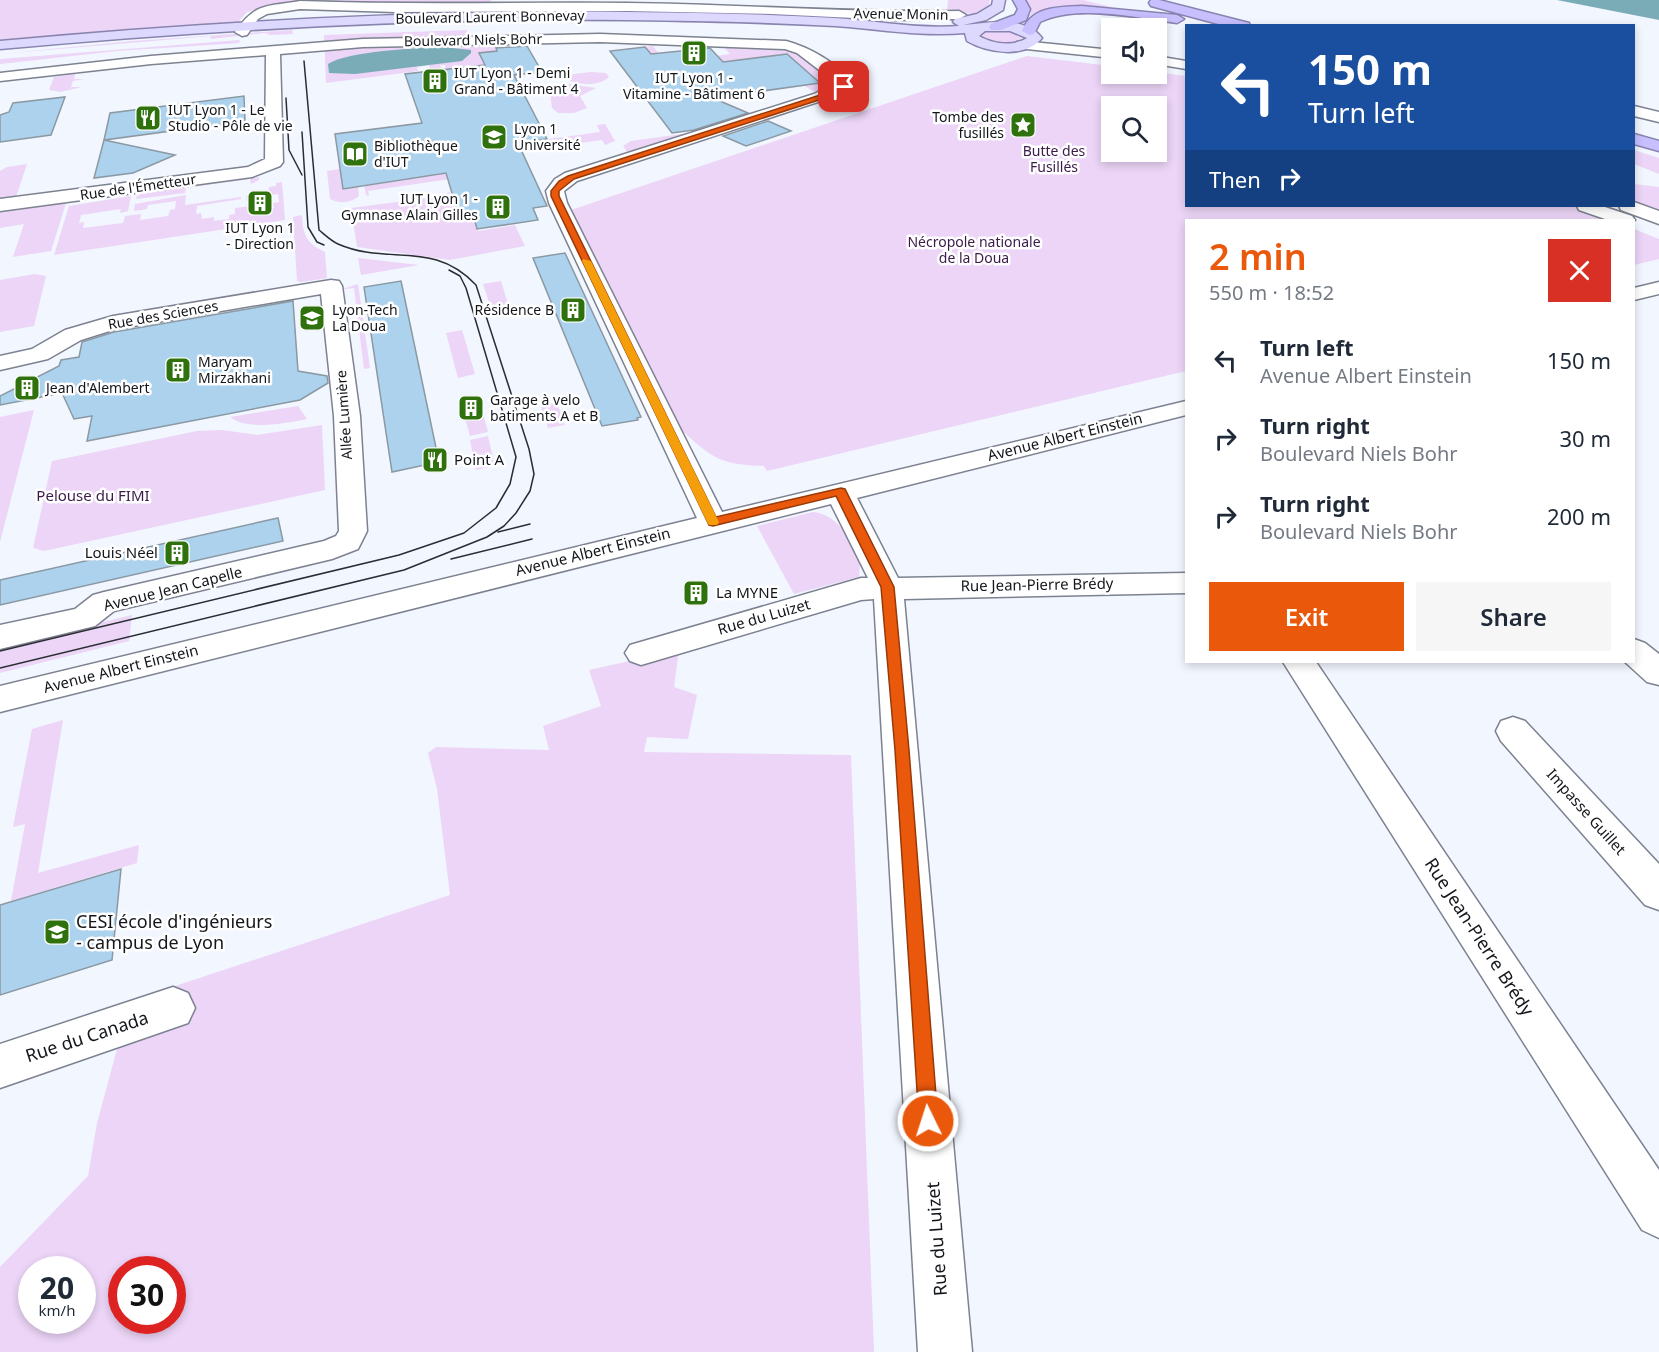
<!DOCTYPE html>
<html lang="en">
<head>
<meta charset="utf-8">
<style>
  :root { --surface:#fff; --page:#f6f6f7; --text:#1f2937; --muted:#747a83; --accent:#ea580c }
  body { margin:0; font-family:"Noto Sans",sans-serif; background:var(--page); color:var(--text); height:100vh; display:flex; flex-direction:column; font-size:22px; white-space:nowrap }
  * { box-sizing:border-box; margin:0 }
  p { font-size:20px; color:var(--muted) }
  .icon { flex:none; width:33px; height:33px; fill:none; stroke:currentColor; stroke-width:2; stroke-linecap:round; stroke-linejoin:round }
  .map { position:relative; flex:1; overflow:hidden }
  .panel { position:absolute; left:1185px; top:219px; width:450px; height:444px; display:flex; flex-direction:column; background:var(--surface); border-radius:0px; box-shadow:0 3px 9px #0003 }
  .panel>* { flex:none }
  .banner { position:absolute; left:1185px; top:24px; width:450px; height:183px; border-radius:0px; box-shadow:0 3px 9px #0003; background:#1a4fa0; color:#fff; overflow:hidden }
  .tools { position:absolute; left:1101px; top:18px; display:grid; gap:12px }
  .tools a { display:grid; place-items:center; width:66px; height:66px; border-radius:0px; background:var(--surface); box-shadow:0 3px 9px #0003; font-size:30px }
  .speed { position:absolute; left:18px; top:1256px; display:flex; gap:12px; font-size:30px; font-weight:700; text-align:center }
  .speed>* { display:grid; place-content:center; width:78px; height:78px; border-radius:50%; background:var(--surface); box-shadow:0 3px 9px #0003; line-height:1 }
  .speed small { font-size:15px; font-weight:400 }
  .speed .limit { border:9px solid #d22; background:#fff; color:#111 }
  .pin { position:absolute; display:grid; place-items:center; width:51px; height:51px; color:#fff; margin:-26px; border-radius:12px; box-shadow:0 3px 9px #0006 }
  .me { position:absolute; width:66px; margin:-33px; rotate:356deg; stroke-linejoin:round; filter:drop-shadow(0 0 4px #0008) }
  .turn { display:flex; align-items:center; gap:21px; height:126px; padding:0 24px; font-size:27px }
  .turn .icon { width:78px; height:78px; stroke-width:2.5 }
  .turn b { display:block; font-size:42px; line-height:51px }
  .then { display:flex; align-items:center; height:57px; padding:0 24px; background:#0003; gap:12px; font-size:22px }
  .round { display:grid; place-items:center; flex:none; width:63px; height:63px; border-radius:0px; background:var(--page) }
  .summary { display:flex; align-items:center; justify-content:space-between; height:102px; padding:0 24px }
  h1 { font-size:36px; font-weight:600; line-height:45px; color:var(--accent) }
  .cta { display:flex; gap:12px; margin-top:auto; padding:12px 24px }
  .cta a { flex:1; height:69px; border-radius:0px; background:var(--accent); color:#fff; font-size:24px; font-weight:600; line-height:69px; text-align:center }
  .cta a+a { background:var(--page); color:var(--text) }
  ul { padding:0; list-style:none }
  li { display:flex; align-items:center; gap:18px; height:78px; padding:0 24px }
  li div { flex:1 }
  li b { display:block; font-size:22px }
  li em { font-style:normal }
  .map>svg:first-child { display:block }
  .green { fill:#ecd5f7; fill-rule:evenodd }
  .water { fill:#7aacb8 }
  .building { fill:#acd2ee; stroke:#8b99a3; stroke-width:1.5 }
  .lines { fill:none; stroke-linecap:round; stroke-linejoin:round }
  .minor-casing { stroke:#7c8290; stroke-width:3 }
  .major-casing { stroke:#8884af; stroke-width:3 }
  .highway-casing { stroke:#8884af; stroke-width:3 }
  .minor { fill:#fff; fill-rule:evenodd }
  .major { fill:#ddd9fe; fill-rule:evenodd }
  .highway { fill:#c7bffe; fill-rule:evenodd }
  .tram { stroke:#2a2d32; stroke-width:1.5 }
  .route { fill:#ea580c; stroke:#983908; stroke-width:1.5 }
  .slow { fill:#f59e0b }
  .labels { text-anchor:middle; stroke-width:5; stroke-linejoin:round; paint-order:stroke }
  .far-street-label { font-size:14px; fill:#13161b; stroke:#fff }
  .far-poi-label { font-size:14px; fill:#13161b; stroke:#fff; text-anchor:start }
  .far-park-label { font-size:14px; fill:#3b1b48; stroke:#fff }
  .street-label { font-size:15px; fill:#13161b; stroke:#fff }
  .poi-label { font-size:15px; fill:#13161b; stroke:#fff; text-anchor:start }
  .park-label { font-size:15px; fill:#3b1b48; stroke:#fff }
  .near-poi-label { font-size:18px; fill:#13161b; stroke:#fff; text-anchor:start }
  .near-street-label { font-size:18px; fill:#13161b; stroke:#fff }
</style>
</head>
<body>
<div class="map">
<svg width="1659" height="1352" viewBox="0 0 1659 1352">
  <rect width="100%" height="100%" fill="#f2f6ff"/>
  <path class="green" d="M0,0H492L489,2L423,5L291,2L247,12L239,21H244L242,23L0,43Z
    M948,0H990L988,8L973,14L947,11Z
    M1027,0H1083L1111,7L1047,9L1027,17L1031,14Z
    M292,30L293,34L270,35L265,33L210,39L211,36L0,54L132,41Z
    M467,30V38L525,43L496,48L503,60L475,80L562,71L447,85L442,72L446,68L445,65H440L441,68L431,70L429,65L417,67L418,71L326,83L324,35Z
    M995,30H1010L1023,37C1013,46 993,44 983,36L985,32Z
    M240,40L239,43L117,51L0,64V59Z
    M722,45L777,46L794,51L838,82V85C823,93 819,97 804,85L819,82L787,54L686,67L654,57L645,47L653,46L658,53L672,51L681,61L730,54Z
    M1027,56L1111,66L1112,74L1157,72L1186,76V206H1574L1612,220H1186V371L767,471L764,466C719,465 711,457 678,427L571,210ZM1112,106H1156V152H1112Z
    M591,72L606,73L609,77C598,87 579,85 565,79L574,74Z
    M75,74L74,79H85L73,81L71,87H82L60,92L49,90L54,77Z
    M569,84L596,88L580,96L587,108L574,113H558L552,108L550,92L554,86Z
    M605,124L615,141L605,145L602,140L509,153L513,144L600,132L597,125Z
    M689,133L692,134L635,152H627L623,146L631,141Z
    M1634,150L1659,158V174L1634,164Z
    M27,164L15,200L0,202V171L7,167Z
    M340,169L358,186L359,196C351,203 339,204 330,199L327,171Z
    M455,172L457,178L368,191L369,196L366,195L364,185Z
    M259,177V180L251,184L250,179L186,188L185,193L136,199L137,196L143,193Z
    M282,182L285,220L54,255L69,206L131,196L128,211L120,213L121,209L81,215L79,223L84,222L83,228L123,223L125,216L141,214L140,220L168,216L170,210L175,209L176,201L148,205L147,209L134,211L135,204L186,195L185,205L241,197V199L197,206L196,214L201,213L202,219L214,217V221L229,219V215L235,214V208L251,206L252,216L267,213L268,209L274,208L273,203L279,202L278,194L256,197V201L247,202L246,196L268,193L269,187L276,186V183Z
    M1634,184L1659,187V212L1634,202Z
    M450,192L460,220L473,218L478,231L515,225L525,246L450,260L357,247L351,208L442,196Z
    M66,203L51,251L13,257L24,224L0,228V212Z
    M302,215C303,235 306,243 325,252L327,278L302,282L297,281L293,217Z
    M1634,229L1659,239V259L1634,265Z
    M358,258L419,265L361,275Z
    M35,274L46,276L34,326L0,332V280Z
    M501,281L508,304V306L491,309L483,284Z
    M358,284L370,368L364,369L354,288L339,290Z
    M462,330L475,374L458,378L446,333Z
    M557,403L565,425L548,428L541,406Z
    M298,406L307,419C287,423 247,431 230,417Z
    M34,410L0,542V417Z
    M483,414L488,432L470,436L465,418Z
    M322,425L325,490L44,551L33,548L52,461L197,431L222,430L257,435Z
    M488,436L495,466L476,470L470,440Z
    M813,512C834,513 852,538 859,557C861,562 859,571 859,577L794,594L757,526Z
    M132,615L129,641L0,673V647Z
    M679,650L674,687L697,695L688,739L647,737L644,752L851,755L874,1352H0V1267L88,1176L97,1123L130,1001L450,895L437,789L428,753L436,747L549,750L543,726L601,706L589,670ZM32,1269H82V1320H32ZM122,1269H172V1320H122Z
    M63,720L38,873L139,845L137,863L11,901L25,824L13,827L32,729Z"/>
  <path class="water" d="M1557,0H1659V20Z
    M443,47L471,50V53L462,61L355,74L329,73L328,64C348,51 417,48 443,47Z"/>
  <path class="building" d="M527,46L542,72L514,75L547,139L518,143L547,206L533,208L538,220L477,229L474,218L460,220L446,173L343,189L335,134L422,123L405,74L485,65L479,53L497,51L496,48Z
    M645,47L651,54L710,48L723,62L787,54L820,83L713,98L748,113L694,130L672,133L610,51Z
    M244,96L245,121L104,140L110,113Z
    M65,97L51,135L0,142V115L9,112L13,103Z
    M768,121L791,131L746,146L723,136Z
    M104,140L175,155L133,173L94,178Z
    M565,253L641,417L637,418L638,420L602,426L533,258Z
    M401,281L439,462L392,472L364,287Z
    M293,301L298,371L327,376L328,383L300,400L87,441L92,416L74,419L62,393L0,405V396L59,366L61,360L79,357L82,342L114,332Z
    M278,518L283,541L0,605V580Z
    M121,869L112,960L0,995V905Z"/>
  <g class="lines">
    <g class="minor-casing">
      <path id="minor" d="M300,1C409,5 518,2 627,3C738,4 848,13 959,11L966,15L959,19L895,20L772,14L627,11L395,12L300,9L267,14L258,19L247,35L242,36L235,32C256,2 266,7 300,1Z
        M600,34L786,41C809,47 837,63 852,82L849,90L824,100L577,181L564,191L567,203L722,512L1186,401V415L857,498L898,578L1186,573V593L904,599L972,1352H918L874,599L861,600L641,665L630,661L625,653L630,645L861,578H868L831,504L0,712V686L697,518L549,203L546,191L555,179L565,173L814,94L836,83L797,53L785,49L600,42L363,47L280,54L283,162L280,166L252,177L0,211V199L248,167L265,159L266,55L151,64L0,81V73L151,56L363,39Z
        M1022,41L1112,50V58L1017,48L1015,45L1017,42Z
        M1156,56L1186,61V69L1156,64Z
        M1634,106L1659,112V122L1634,116Z
        M1634,202L1659,211V224L1621,210L1619,206H1634Z
        M1577,206H1602L1632,216L1635,220H1608L1579,210Z
        M331,280L339,281L342,286L360,416L367,531L358,549L332,559L114,611L95,626L0,649V625L75,609L93,595L104,592L324,541L336,536L339,531L334,416L321,294L116,329L81,340L48,359L0,370V356L32,349L65,330L113,316Z
        M1659,282V294L1634,300V288Z
        M1634,639L1645,643L1659,654V685L1647,682L1625,662H1634Z
        M1283,662H1316L1659,1170V1238L1642,1230Z
        M1513,717L1525,721L1659,864V910L1645,905L1501,741L1496,731L1501,721Z
        M173,987L188,993L195,1008L188,1023L0,1088V1044Z"/>
    </g>
    <g class="major-casing">
      <path id="major" d="M993,0H1005L1003,10L986,20L963,25C988,23 1024,15 1042,38C1025,59 988,53 967,41L965,33C921,37 878,29 835,26C765,22 695,21 626,20C417,18 208,30 0,49V41C208,22 417,10 626,12C695,13 765,14 834,18C876,21 917,29 959,26L953,22L955,19L977,14L992,5ZM985,31H1010L1027,38C1013,47 993,44 979,36Z"/>
    </g>
    <g class="highway-casing">
      <path id="highway" d="M1013,0H1025L1030,9L1026,20L1001,30H991L989,27L991,24L1015,15L1018,9Z
        M1151,0H1159L1249,23L1250,26H1226L1151,6L1149,3Z
        M1082,6L1177,15L1184,19L1177,23C1137,18 1077,4 1040,22L1034,34L1029,35L1022,31C1032,6 1059,7 1082,6Z
        M1634,134L1659,141V151L1634,144Z"/>
    </g>
    <use href="#minor" class="minor"/>
    <use href="#major" class="major"/>
    <use href="#highway" class="highway"/>
    <path class="tram" d="M286,98L289,150L302,175
      M302,132L308,227L317,242L324,245
      M498,532L530,524
      M451,559L532,539
      M0,651L399,555L464,533L496,508L510,484L516,457L466,288L460,276L449,270
      M0,668L404,570L487,537L504,526L516,513L530,491L534,474L529,449L476,285C433,239 388,266 338,244C331,241 325,235 319,230L304,61"/>
  </g>
  <path class="route" d="M842,85L847,87L822,99L574,179L559,191V196L716,517L841,488L845,489L894,587L909,750L938,1121L935,1127L928,1130L921,1127L919,1121L895,750L881,587L836,496L713,526L709,525L551,196V191L559,181L568,176L817,96Z"/>
  <path class="slow" d="M583,259L591,261L719,522L717,525H709L707,522L582,261Z"/>
  <defs>
    <g id="building-square" transform="scale(1.35)"><rect x="-9" y="-9" width="18" height="18" rx="4" fill="#2f710c" stroke="#fff"/><path d="M-4-6H4V6H1V3H-1V6H-4ZM-2.5-4.3h1.7v1.8h-1.7ZM.8-4.3h1.7v1.8H.8ZM-2.5-1h1.7V.8h-1.7ZM.8-1h1.7V.8H.8Z" fill="#fff"/></g>
    <g id="restaurant-square" transform="scale(1.35)"><rect x="-9" y="-9" width="18" height="18" rx="4" fill="#2f710c" stroke="#fff"/><path d="M-5-6h1v4h1v-4h1v4h1v-4h1v5L-1.5 .5V6h-2V.5L-5-1ZM5-6V6H3V1.5H1.5Q1.5-4 5-6Z" fill="#fff"/></g>
    <g id="sight-square" transform="scale(1.35)"><rect x="-9" y="-9" width="18" height="18" rx="4" fill="#2f710c" stroke="#fff"/><path d="M0-6L1.8-2.2L6-1.7L2.9 1.2L3.7 5.4L0 3.3L-3.7 5.4L-2.9 1.2L-6-1.7L-1.8-2.2Z" fill="#fff"/></g>
    <g id="university-square" transform="scale(1.35)"><rect x="-9" y="-9" width="18" height="18" rx="4" fill="#2f710c" stroke="#fff"/><path d="M0-5L7-2L0 1L-7-2ZM-4 1L0 2.5L4 1V4Q0 6-4 4Z" fill="#fff"/></g>
    <g id="library-square" transform="scale(1.35)"><rect x="-9" y="-9" width="18" height="18" rx="4" fill="#2f710c" stroke="#fff"/><path d="M-6-4Q-3-5.5-.7-3.5V5Q-3 3-6 4ZM6-4Q3-5.5 .7-3.5V5Q3 3 6 4Z" fill="#fff"/></g>
  </defs>
  <g fill-rule="evenodd">
    <use href="#building-square" x="694" y="53"/>
    <use href="#building-square" x="435" y="81"/>
    <use href="#restaurant-square" x="148" y="118"/>
    <use href="#sight-square" x="1023" y="125"/>
    <use href="#university-square" x="494" y="137"/>
    <use href="#library-square" x="355" y="154"/>
    <use href="#building-square" x="260" y="203"/>
    <use href="#building-square" x="498" y="207"/>
    <use href="#building-square" x="573" y="310"/>
    <use href="#university-square" x="312" y="318"/>
    <use href="#building-square" x="178" y="370"/>
    <use href="#building-square" x="27" y="388"/>
    <use href="#building-square" x="471" y="408"/>
    <use href="#restaurant-square" x="435" y="460"/>
    <use href="#building-square" x="177" y="553"/>
    <use href="#building-square" x="696" y="593"/>
    <use href="#university-square" x="57" y="932"/>
  </g>
  <g class="labels">
    <g class="far-street-label">
      <text transform="translate(901 14) rotate(1)" y="5">Avenue Monin</text>
      <text transform="translate(490 17) rotate(-1)" y="5">Boulevard Laurent Bonnevay</text>
      <text transform="translate(473 40) rotate(-1)" y="5">Boulevard Niels Bohr</text>
      <text transform="translate(138 187) rotate(-8)" y="5">Rue de l'Émetteur</text>
      <text transform="translate(163 315) rotate(-10)" y="5">Rue des Sciences</text>
      <text transform="translate(344 415) rotate(-94)" y="5">Allée Lumière</text>
    </g>
    <g class="far-poi-label">
      <text x="454" y="78">IUT Lyon 1 - Demi<tspan x="454" dy="16">Grand - Bâtiment 4</tspan></text>
      <text x="694" y="83" text-anchor="middle">IUT Lyon 1 -<tspan x="694" dy="16">Vitamine - Bâtiment 6</tspan></text>
      <text x="168" y="115">IUT Lyon 1 - Le<tspan x="168" dy="16">Studio - Pôle de vie</tspan></text>
      <text x="1004" y="122" text-anchor="end">Tombe des<tspan x="1004" dy="16">fusillés</tspan></text>
      <text x="514" y="134">Lyon 1<tspan x="514" dy="16">Université</tspan></text>
      <text x="374" y="151">Bibliothèque<tspan x="374" dy="16">d'IUT</tspan></text>
      <text x="478" y="204" text-anchor="end">IUT Lyon 1 -<tspan x="478" dy="16">Gymnase Alain Gilles</tspan></text>
      <text x="260" y="233" text-anchor="middle">IUT Lyon 1<tspan x="260" dy="16">- Direction</tspan></text>
      <text x="332" y="315">Lyon-Tech<tspan x="332" dy="16">La Doua</tspan></text>
      <text x="554" y="315" text-anchor="end">Résidence B</text>
      <text x="198" y="367">Maryam<tspan x="198" dy="16">Mirzakhani</tspan></text>
      <text x="46" y="393">Jean d'Alembert</text>
      <text x="490" y="405">Garage à velo<tspan x="490" dy="16">batiments A et B</tspan></text>
    </g>
    <g class="far-park-label">
      <text x="1054" y="156">Butte des<tspan x="1054" dy="16">Fusillés</tspan></text>
      <text x="974" y="247">Nécropole nationale<tspan x="974" dy="16">de la Doua</tspan></text>
    </g>
    <g class="street-label">
      <text transform="translate(1065 437) rotate(-14)" y="5">Avenue Albert Einstein</text>
      <text transform="translate(593 552) rotate(-14)" y="5">Avenue Albert Einstein</text>
      <text transform="translate(1037 585) rotate(-1)" y="5">Rue Jean-Pierre Brédy</text>
      <text transform="translate(173 589) rotate(-14)" y="5">Avenue Jean Capelle</text>
      <text transform="translate(764 617) rotate(-16)" y="5">Rue du Luizet</text>
      <text transform="translate(121 669) rotate(-14)" y="5">Avenue Albert Einstein</text>
      <text transform="translate(1586 812) rotate(48)" y="5">Impasse Guillet</text>
    </g>
    <g class="poi-label">
      <text x="454" y="465">Point A</text>
      <text x="158" y="558" text-anchor="end">Louis Néel</text>
      <text x="716" y="598">La MYNE</text>
    </g>
    <g class="park-label">
      <text x="93" y="501">Pelouse du FIMI</text>
    </g>
    <g class="near-poi-label">
      <text x="76" y="928">CESI école d'ingénieurs<tspan x="76" dy="21">- campus de Lyon</tspan></text>
    </g>
    <g class="near-street-label">
      <text transform="translate(1479 937) rotate(57)" y="6">Rue Jean-Pierre Brédy</text>
      <text transform="translate(87 1037) rotate(-18)" y="6">Rue du Canada</text>
      <text transform="translate(937 1239) rotate(-94)" y="6">Rue du Luizet</text>
    </g>
  </g>
</svg>
<div class="tools">
<a><svg class="icon" aria-label="sound" viewBox="0 0 24 24"><path d="M4 9h4l5-4v14l-5-4H4zM17 9q2 3 0 6"/></svg></a>
<a><svg class="icon" aria-label="search" viewBox="0 0 24 24"><circle cx="10" cy="10" r="6"/><path d="M15 15l6 6"/></svg></a>
</div>
<div class="speed"><div>20<small>km/h</small></div><div class="limit">30</div></div>
<div class="pin" style="left:844px;top:87px;background:#d93025"><svg class="icon" aria-label="arrive" viewBox="0 0 24 24"><path d="M6 21V4h12l-3 4 3 4H6"/></svg></div>
<svg class="me" style="left:928px;top:1121px" viewBox="-20 -20 40 40"><circle r="17" fill="#ea580c" stroke="#fff" stroke-width="3"/><path d="M0-11L8 9 0 5-8 9z" fill="#fff"/></svg>
<div class="banner">
<div class="turn"><svg class="icon" aria-label="left" viewBox="0 0 24 24"><path d="M17 20v-9H6M10 6l-5 5 5 5"/></svg><div><b>150 m</b>Turn left</div></div>
<div class="then">Then<svg class="icon" aria-label="right" viewBox="0 0 24 24"><path d="M7 20v-9h11M14 6l5 5-5 5"/></svg></div>
</div>
<section class="panel">
<div class="summary"><div><h1>2 min</h1><p>550 m · 18:52</p></div><a class="round" style="background:#d93025;color:#fff"><svg class="icon" aria-label="close" viewBox="0 0 24 24"><path d="M6 6l12 12M18 6L6 18"/></svg></a></div>
<ul>
<li><svg class="icon" aria-label="left" viewBox="0 0 24 24"><path d="M17 20v-9H6M10 6l-5 5 5 5"/></svg><div><b>Turn left</b><p>Avenue Albert Einstein</p></div><em>150 m</em></li>
<li><svg class="icon" aria-label="right" viewBox="0 0 24 24"><path d="M7 20v-9h11M14 6l5 5-5 5"/></svg><div><b>Turn right</b><p>Boulevard Niels Bohr</p></div><em>30 m</em></li>
<li><svg class="icon" aria-label="right" viewBox="0 0 24 24"><path d="M7 20v-9h11M14 6l5 5-5 5"/></svg><div><b>Turn right</b><p>Boulevard Niels Bohr</p></div><em>200 m</em></li>
</ul>
<div class="cta"><a>Exit</a><a>Share</a></div>
</section>
</div>
</body>
</html>
